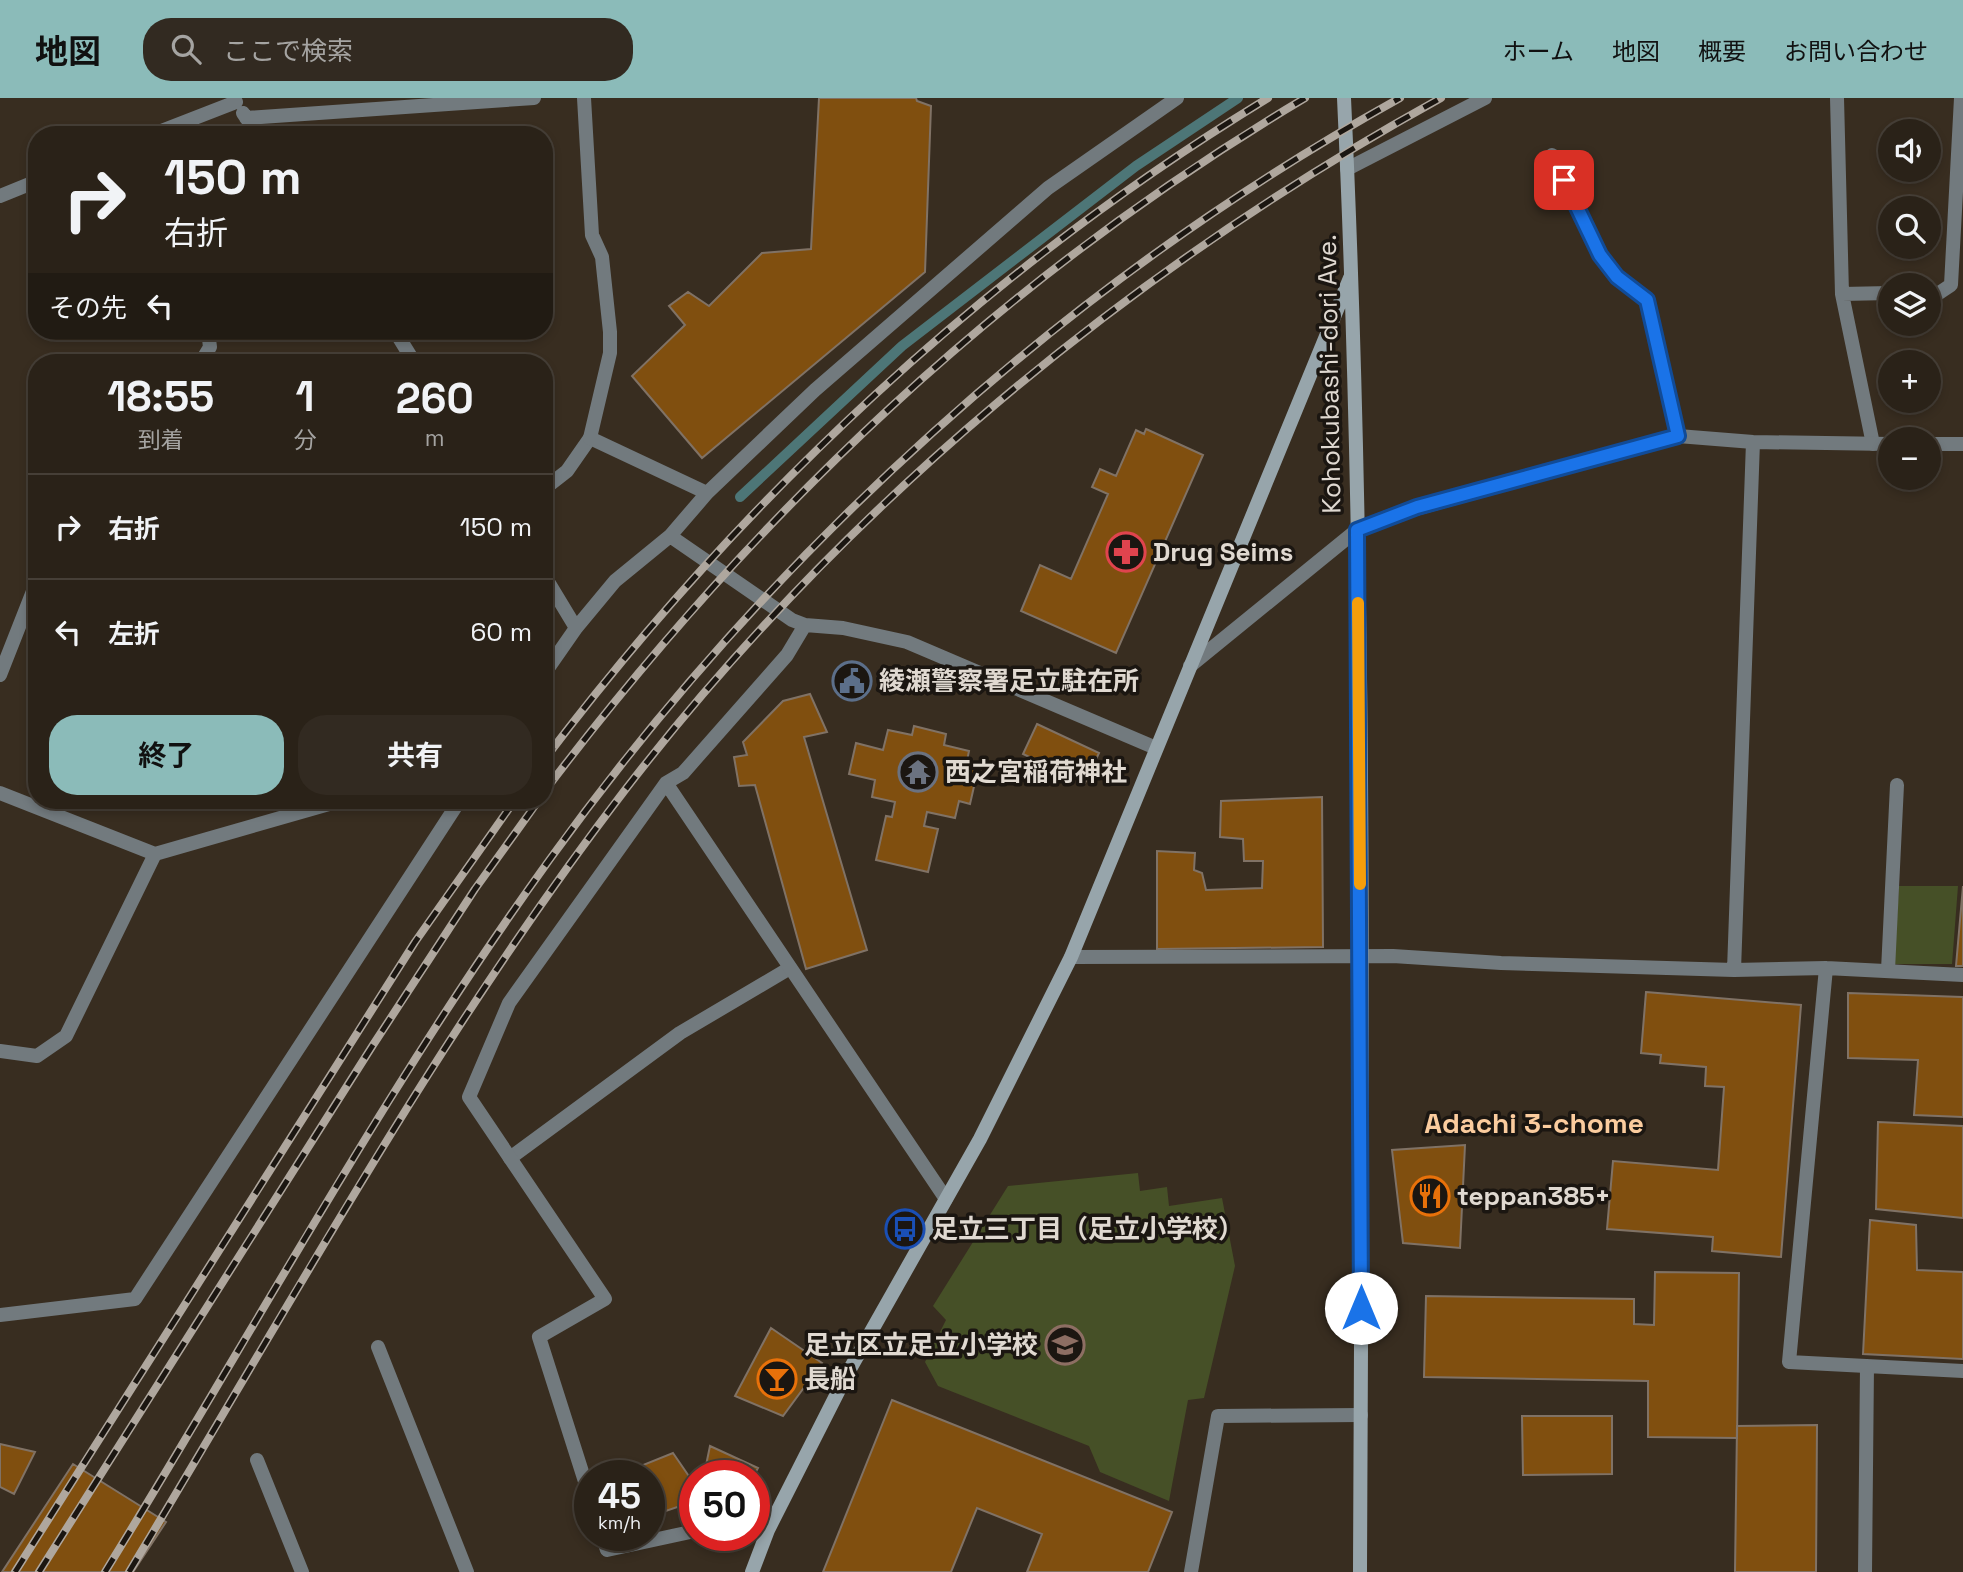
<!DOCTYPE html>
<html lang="ja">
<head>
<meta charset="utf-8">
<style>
  :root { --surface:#2a2218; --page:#322a21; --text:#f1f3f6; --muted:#a5a4a2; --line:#463f37; --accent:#8bbbb9 }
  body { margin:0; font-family:"Space Grotesk","Noto Sans JP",sans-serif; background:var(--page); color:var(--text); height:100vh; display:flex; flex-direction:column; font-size:26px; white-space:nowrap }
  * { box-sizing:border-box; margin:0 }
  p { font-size:23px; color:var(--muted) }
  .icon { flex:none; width:38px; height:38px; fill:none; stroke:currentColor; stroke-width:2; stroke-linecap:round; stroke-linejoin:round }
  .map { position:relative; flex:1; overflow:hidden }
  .side { position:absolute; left:28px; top:256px; width:525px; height:455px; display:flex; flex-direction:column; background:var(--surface); border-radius:28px; box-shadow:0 4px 10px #0003,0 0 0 2px var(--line) }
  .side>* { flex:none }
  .hud { position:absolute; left:28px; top:28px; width:525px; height:214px; border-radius:28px; box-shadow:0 4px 10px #0003,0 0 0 2px var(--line); background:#2a2218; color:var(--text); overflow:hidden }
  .controls { position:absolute; left:1878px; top:21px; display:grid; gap:14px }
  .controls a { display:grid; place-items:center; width:63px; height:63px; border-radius:50%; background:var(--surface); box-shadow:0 4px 10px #0003,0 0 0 2px var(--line); font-size:35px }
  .speed { position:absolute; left:574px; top:1362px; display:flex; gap:14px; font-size:35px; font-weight:700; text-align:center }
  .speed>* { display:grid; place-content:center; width:91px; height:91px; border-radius:50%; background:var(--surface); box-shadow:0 4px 10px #0003,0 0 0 2px var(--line); line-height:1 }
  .speed small { font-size:18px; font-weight:400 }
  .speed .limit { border:10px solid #d22; background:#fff; color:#111 }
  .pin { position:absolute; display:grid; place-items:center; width:60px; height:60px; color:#fff; margin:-30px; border-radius:14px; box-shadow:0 4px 10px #0006 }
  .me { position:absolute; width:77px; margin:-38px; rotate:0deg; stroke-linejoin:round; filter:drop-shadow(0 0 5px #0008) }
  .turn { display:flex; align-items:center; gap:24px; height:147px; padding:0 21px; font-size:32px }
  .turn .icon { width:91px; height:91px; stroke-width:2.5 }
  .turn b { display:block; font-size:49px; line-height:60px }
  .then { display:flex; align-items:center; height:66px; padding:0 21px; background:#0003; gap:14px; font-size:26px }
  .eta { display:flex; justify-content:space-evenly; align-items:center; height:119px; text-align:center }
  .eta b { font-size:42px; font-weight:700; line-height:49px }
  .button { display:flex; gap:14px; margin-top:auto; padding:14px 21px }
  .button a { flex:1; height:80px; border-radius:28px; background:var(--accent); color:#111; font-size:28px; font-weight:700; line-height:80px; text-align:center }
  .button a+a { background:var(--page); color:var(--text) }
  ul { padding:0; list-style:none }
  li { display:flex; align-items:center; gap:21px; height:105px; padding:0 21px; border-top:2px solid var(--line) }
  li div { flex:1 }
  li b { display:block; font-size:26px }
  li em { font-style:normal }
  header { display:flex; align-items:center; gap:42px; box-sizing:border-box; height:98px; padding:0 35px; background:var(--accent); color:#111 }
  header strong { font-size:33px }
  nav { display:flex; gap:38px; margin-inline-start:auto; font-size:24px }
  .search { width:490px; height:63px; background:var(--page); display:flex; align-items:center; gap:18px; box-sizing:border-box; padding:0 24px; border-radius:28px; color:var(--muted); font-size:26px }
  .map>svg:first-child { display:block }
  .green { fill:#465027 }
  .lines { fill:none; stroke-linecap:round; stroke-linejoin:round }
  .stream { stroke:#4d7677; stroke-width:10 }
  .building { fill:#804f0f; stroke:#807265; stroke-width:2 }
  .lane { stroke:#727a7e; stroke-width:14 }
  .street { stroke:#727a7e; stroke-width:14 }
  .secondary { stroke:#97a5ab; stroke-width:14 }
  .rail-casing { stroke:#afa79e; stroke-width:8 }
  .rail { stroke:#1b1611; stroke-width:5; stroke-dasharray:16; stroke-linecap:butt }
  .route-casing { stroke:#114b97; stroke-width:18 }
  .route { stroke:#1a73e8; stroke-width:12 }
  .slow { stroke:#f59e0b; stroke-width:12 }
  .labels { text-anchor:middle; stroke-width:7; stroke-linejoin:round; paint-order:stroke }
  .street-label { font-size:26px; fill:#e0d9d1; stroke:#1b1611 }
  .poi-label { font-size:26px; font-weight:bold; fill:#e0d9d1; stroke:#1b1611; text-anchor:start }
  .neighbourhood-label { font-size:28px; font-weight:bold; fill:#fbcc9e; stroke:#1b1611 }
</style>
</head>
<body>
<header>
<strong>地図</strong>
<div class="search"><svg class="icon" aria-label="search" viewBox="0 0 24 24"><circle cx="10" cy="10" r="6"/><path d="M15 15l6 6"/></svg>ここで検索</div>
<nav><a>ホーム</a><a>地図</a><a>概要</a><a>お問い合わせ</a></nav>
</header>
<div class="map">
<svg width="1963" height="1474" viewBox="0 0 1963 1474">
  <rect width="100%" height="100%" fill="#382d20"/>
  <path class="green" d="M1899,788H1958L1952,866H1894Z
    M1138,1075L1140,1093L1167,1089L1169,1108L1222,1100L1235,1168L1204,1300L1188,1302L1169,1403L1100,1374L1089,1348L938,1288L925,1264L946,1222L933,1208L1008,1088Z"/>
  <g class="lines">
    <path class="stream" d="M740,399L902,248L1136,68L1238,0"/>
  </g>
  <path class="building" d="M819,0H916L917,3L931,8L925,174L702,360L632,278L685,227L669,208L688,194L709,208L762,155L811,151Z
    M1146,331L1203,357L1116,555L1021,513L1040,467L1071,481L1108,396L1092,389L1100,371L1116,378L1136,332L1144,336Z
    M810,596L827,634L804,639L867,852L806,871L755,687L739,688L734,659L747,657L743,644L783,603Z
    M1037,626L1099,655L1085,685L1023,656Z
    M914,628L946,636L944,647L969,653L966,668L978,671L970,706L959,703L955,720L927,714L924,728L938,731L928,774L876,762L886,718L892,719L895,704L872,699L875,682L849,676L856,645L883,652L888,632L912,637Z
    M1322,699L1323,849L1157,851V753L1195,755L1194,772L1202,775L1206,792L1262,790L1263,763H1244L1243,741L1220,739L1221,703Z
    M1963,788V868H1956Z
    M1646,894L1801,907L1781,1159L1712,1153L1713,1139L1607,1131L1613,1063L1718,1072L1724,989L1705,988L1706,969L1660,965L1661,957L1641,955Z
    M1848,895L1963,899V1019L1914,1017L1918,962L1848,960Z
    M1878,1024L1963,1028V1120L1876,1111Z
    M1465,1047L1460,1150L1403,1145L1392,1052Z
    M1870,1122L1916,1127L1917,1172L1963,1174V1261L1863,1256Z
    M1655,1174L1739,1175L1737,1340L1648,1339V1283L1424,1279L1426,1198L1634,1201V1226L1654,1227Z
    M771,1230L822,1265L783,1318L735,1298Z
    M892,1302L1172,1414L1148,1474H1027L1042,1436L977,1410L951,1474H823Z
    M1522,1318H1612V1376L1523,1377Z
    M1817,1327L1816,1474H1735L1737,1328Z
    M0,1346L35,1354L14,1396L0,1389Z
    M710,1348L758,1370L754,1377H704Z
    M673,1355L695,1387V1403L657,1416L649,1377H646L643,1367Z
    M73,1366L166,1424L133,1474H2Z"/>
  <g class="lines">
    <path class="lane" d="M1837,0L1842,196L1873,346
      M1552,57L1600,157L1617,179L1647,202L1678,338
      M1928,195H1939L1951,187L1961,0
      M1842,196L1890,195
      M544,391L567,373L590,340
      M1888,872L1897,687
      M510,1060L680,935L790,870
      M378,1249L467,1474
      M257,1362L302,1474
      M1191,1474L1218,1318L1361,1317"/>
    <path class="street" d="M584,0L592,137L602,159L610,234V255L590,340L707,395
      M243,15L258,37
      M246,20L534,0
      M151,37L236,4
      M1347,71L1485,0
      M0,98L37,83
      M395,233L414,264
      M201,264L210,249L208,233
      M1928,346H1963
      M670,438L792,522L805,527L843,530L907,544L1156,650
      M544,477L576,530
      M1190,568L1357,432L1387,419L1678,338L1753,344L1890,346
      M544,576L576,530L615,483L670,438L707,395L815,292L1048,90L1177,0
      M0,577L37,483
      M666,685L946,1101
      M0,695L155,756L343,702
      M1071,859L1393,858L1501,865L1734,872L1826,870L1963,877
      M1826,870L1789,1264L1963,1273
      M1734,872L1753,344
      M0,953L37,958L66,938L155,756
      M0,1217L135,1201L460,702
      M590,1399L539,1239L605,1201L469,999L509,905L666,685L683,675L787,557L805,527
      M602,1437L607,1452L695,1433
      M1865,1474L1867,1268"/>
    <path class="secondary" d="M1344,0C1367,491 1362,983 1360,1474
      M752,1474L768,1432L846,1278L980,1041L1071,859L1350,180"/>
    <g class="rail-casing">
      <path id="rail" d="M544,662C742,400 987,171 1268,0
        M544,694C756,414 1002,180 1305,0
        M15,1474L415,844L515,702
        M39,1474L373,947L475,791L539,702
        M105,1474C252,1236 386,988 550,761C774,451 1065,186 1400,0
        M129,1474C288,1211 437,937 625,692C844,408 1128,173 1441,0"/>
    </g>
    <use href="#rail" class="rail"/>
  </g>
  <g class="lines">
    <g class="route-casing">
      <path id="route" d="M1361,1210L1357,432L1417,409L1678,338L1647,202L1617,179L1600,157L1564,82"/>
    </g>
    <use href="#route" class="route"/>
    <path class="slow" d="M1358,505L1360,786"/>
  </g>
  <defs>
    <g id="pharmacy-ring" transform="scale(2.0125)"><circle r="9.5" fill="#1b1611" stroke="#e0444e" stroke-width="1.5"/><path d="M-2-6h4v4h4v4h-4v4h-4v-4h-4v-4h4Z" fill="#e0444e"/></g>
    <g id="civic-ring" transform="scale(2.0125)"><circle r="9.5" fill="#1b1611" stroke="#5c6f8a" stroke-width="1.5"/><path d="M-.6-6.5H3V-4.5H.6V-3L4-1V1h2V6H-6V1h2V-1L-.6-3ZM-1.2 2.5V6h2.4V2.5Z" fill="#5c6f8a"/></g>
    <g id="temple-ring" transform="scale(2.0125)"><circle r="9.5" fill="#1b1611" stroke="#6b7280" stroke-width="1.5"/><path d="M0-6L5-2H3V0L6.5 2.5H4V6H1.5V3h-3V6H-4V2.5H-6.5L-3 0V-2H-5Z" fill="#6b7280"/></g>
    <g id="restaurant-ring" transform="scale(2.0125)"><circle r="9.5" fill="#1b1611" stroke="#e8710a" stroke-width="1.5"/><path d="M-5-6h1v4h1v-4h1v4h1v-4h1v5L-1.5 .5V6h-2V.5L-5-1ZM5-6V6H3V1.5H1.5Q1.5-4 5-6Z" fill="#e8710a"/></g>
    <g id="bus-ring" transform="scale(2.0125)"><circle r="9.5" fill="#1b1611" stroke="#1a4fb4" stroke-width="1.5"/><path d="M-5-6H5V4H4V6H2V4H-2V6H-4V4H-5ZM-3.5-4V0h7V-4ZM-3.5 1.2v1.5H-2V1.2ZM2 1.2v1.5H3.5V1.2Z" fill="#1a4fb4"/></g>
    <g id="school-ring" transform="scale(2.0125)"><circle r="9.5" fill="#1b1611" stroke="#8d6e63" stroke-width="1.5"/><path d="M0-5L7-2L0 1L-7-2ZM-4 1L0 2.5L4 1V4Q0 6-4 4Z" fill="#8d6e63"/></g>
    <g id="bar-ring" transform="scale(2.0125)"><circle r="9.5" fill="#1b1611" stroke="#e8710a" stroke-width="1.5"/><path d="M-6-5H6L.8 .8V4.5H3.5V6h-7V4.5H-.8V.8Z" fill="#e8710a"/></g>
  </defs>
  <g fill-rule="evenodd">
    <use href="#pharmacy-ring" x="1126" y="454"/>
    <use href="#civic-ring" x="852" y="583"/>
    <use href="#temple-ring" x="918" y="674"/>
    <use href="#restaurant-ring" x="1430" y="1098"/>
    <use href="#bus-ring" x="905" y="1131"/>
    <use href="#school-ring" x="1065" y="1247"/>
    <use href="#bar-ring" x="777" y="1281"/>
  </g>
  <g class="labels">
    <g class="street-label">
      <text transform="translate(1329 276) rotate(-91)" y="9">Kohokubashi-dori Ave.</text>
    </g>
    <g class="poi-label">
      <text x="1153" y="463">Drug Seims</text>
      <text x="879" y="592">綾瀬警察署足立駐在所</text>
      <text x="945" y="683">西之宮稲荷神社</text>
      <text x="1457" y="1107">teppan385+</text>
      <text x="932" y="1140">足立三丁目（足立小学校）</text>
      <text x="1038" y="1256" text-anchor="end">足立区立足立小学校</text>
      <text x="804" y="1290">長船</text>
    </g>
    <g class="neighbourhood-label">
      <text x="1534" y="1035">Adachi 3-chome</text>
    </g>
  </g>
</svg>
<div class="controls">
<a><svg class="icon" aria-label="sound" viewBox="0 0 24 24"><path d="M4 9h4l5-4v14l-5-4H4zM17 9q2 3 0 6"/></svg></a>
<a><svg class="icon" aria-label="search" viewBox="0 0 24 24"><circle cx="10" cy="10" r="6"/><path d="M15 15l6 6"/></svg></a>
<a><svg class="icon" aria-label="layers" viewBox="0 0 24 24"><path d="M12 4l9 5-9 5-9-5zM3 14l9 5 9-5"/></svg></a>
<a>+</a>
<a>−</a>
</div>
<div class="speed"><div>45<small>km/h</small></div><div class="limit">50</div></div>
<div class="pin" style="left:1564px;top:82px;background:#d93025"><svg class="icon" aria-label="arrive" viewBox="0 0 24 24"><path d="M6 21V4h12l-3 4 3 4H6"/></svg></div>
<svg class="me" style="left:1361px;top:1210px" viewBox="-20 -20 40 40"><circle r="19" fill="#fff"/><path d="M0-13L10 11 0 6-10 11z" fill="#1a73e8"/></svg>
<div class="hud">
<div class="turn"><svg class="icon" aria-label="right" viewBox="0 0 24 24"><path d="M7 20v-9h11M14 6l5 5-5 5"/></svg><div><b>150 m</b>右折</div></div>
<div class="then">その先<svg class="icon" aria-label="left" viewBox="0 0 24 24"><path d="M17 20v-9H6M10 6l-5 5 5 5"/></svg></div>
</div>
<section class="side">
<div class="eta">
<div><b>18:55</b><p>到着</p></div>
<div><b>1</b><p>分</p></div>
<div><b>260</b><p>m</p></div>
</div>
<ul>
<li><svg class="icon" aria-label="right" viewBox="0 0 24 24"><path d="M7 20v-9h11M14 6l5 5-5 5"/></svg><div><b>右折</b></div><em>150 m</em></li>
<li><svg class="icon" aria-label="left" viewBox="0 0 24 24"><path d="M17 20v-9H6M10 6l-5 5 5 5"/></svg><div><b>左折</b></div><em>60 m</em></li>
</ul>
<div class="button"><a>終了</a><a>共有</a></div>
</section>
</div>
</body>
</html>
